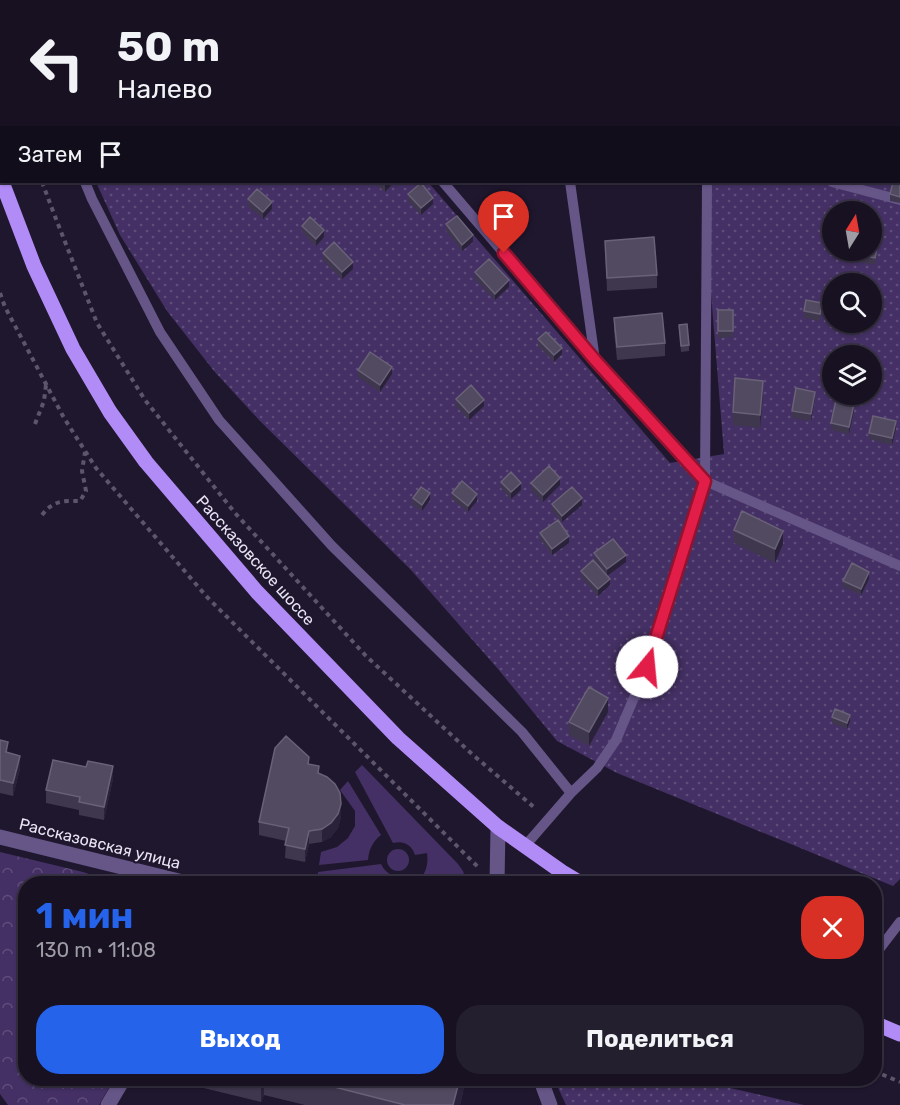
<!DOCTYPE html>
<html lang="ru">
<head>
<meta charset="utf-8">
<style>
  :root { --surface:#171122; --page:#241f2f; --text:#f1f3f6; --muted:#9e9da5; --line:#363140; --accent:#2563eb }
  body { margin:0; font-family:Rubik,sans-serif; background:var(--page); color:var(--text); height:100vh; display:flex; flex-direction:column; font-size:22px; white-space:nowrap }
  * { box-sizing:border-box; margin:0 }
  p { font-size:20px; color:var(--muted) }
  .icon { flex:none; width:33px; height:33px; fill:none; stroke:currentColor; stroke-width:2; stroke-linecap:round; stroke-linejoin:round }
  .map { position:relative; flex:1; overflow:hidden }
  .panel { position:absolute; left:18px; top:876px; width:864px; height:210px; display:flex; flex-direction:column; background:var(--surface); border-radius:24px; box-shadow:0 2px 4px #0004,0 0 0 2px var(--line) }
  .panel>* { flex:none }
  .top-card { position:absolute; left:0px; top:0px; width:900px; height:183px; box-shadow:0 2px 4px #0004,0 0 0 2px var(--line); background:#171122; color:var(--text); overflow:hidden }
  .needle { width:39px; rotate:11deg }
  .fabs { position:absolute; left:822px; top:201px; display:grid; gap:12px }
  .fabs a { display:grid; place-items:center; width:60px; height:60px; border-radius:50%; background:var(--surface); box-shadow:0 2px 4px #0004,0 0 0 2px var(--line); font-size:30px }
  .pin { position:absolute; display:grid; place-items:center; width:51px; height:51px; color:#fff; margin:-62px -26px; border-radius:50% 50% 50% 0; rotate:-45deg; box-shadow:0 0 6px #0007 }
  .pin .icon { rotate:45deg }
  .me { position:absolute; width:66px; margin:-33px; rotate:17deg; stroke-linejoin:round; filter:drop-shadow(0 0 4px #0008) }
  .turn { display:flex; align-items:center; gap:21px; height:126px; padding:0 18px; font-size:27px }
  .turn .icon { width:78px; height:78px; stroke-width:2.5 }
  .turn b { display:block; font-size:42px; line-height:51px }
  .then { display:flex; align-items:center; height:57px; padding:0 18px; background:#0003; gap:12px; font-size:22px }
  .round { display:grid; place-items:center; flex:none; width:63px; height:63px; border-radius:24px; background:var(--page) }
  .head { display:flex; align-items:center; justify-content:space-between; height:102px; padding:0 18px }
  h1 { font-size:36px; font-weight:700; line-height:45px; color:var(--accent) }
  .cta { display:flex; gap:12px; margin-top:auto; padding:12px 18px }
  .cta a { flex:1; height:69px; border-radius:24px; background:var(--accent); color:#fff; font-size:24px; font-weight:700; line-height:69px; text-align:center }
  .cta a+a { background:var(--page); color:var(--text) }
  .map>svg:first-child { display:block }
  .green { fill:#443064 }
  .forest { fill:url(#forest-crowns) }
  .garden { fill:url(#garden-dots); fill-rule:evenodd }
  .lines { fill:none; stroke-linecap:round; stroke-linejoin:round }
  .path { stroke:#5d566a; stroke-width:4; stroke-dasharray:4.5 4.5; stroke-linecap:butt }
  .service { stroke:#665587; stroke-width:10 }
  .minor { stroke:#665587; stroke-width:15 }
  .primary { stroke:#b28cf6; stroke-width:15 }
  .wall { fill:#3f374e }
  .shaded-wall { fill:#2a223a }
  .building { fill:#514a60; stroke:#696277; stroke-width:1.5 }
  .route-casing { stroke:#92132f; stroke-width:15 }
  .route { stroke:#e11d48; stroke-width:10 }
  .labels { text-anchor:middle; stroke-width:4.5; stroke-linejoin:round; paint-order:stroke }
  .street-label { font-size:16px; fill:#e9e4f4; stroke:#1f172e }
</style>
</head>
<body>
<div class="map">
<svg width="900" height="1105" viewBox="0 0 900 1105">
  <defs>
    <pattern id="forest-crowns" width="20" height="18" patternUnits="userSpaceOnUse" patternTransform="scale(1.5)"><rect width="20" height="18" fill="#443064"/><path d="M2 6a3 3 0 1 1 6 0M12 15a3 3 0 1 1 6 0" fill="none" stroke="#5f4e7b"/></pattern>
    <pattern id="garden-dots" width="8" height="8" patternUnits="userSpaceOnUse" patternTransform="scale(1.5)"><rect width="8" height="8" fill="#443064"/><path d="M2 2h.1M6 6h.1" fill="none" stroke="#5f4e7b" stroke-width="1.8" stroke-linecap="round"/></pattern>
  </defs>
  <rect width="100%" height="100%" fill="#1f172e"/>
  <path class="green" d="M362,765L458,864L463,871L467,883H416C425,876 429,865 427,853L415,855C412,845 404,840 393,843L355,772Z
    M348,781L381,835C373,841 369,849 368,860L319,865L321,852L337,847L348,838L355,826V811L340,790Z
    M387 860a11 11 0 1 1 22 0a11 11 0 1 1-22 0Z
    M381,864C386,874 394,878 405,875L409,883H317L318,872Z"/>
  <path class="forest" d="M0,852L83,872L116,883L26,884V1078L114,1079L99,1105H8L0,1094Z"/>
  <path class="garden" d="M26,0H268L269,1L26,2Z
    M629,0H900V879L893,886L617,773L557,741L498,669L411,570L260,421L214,371L167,311L120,235L96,182H428L670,463L724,454L702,182H898V2H635ZM832,212H872V250H832ZM832,284H872V322H832ZM832,356H872V394H832Z
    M554,1079H691L804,1105H566Z"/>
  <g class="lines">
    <path class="path" d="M0,55L2,60
      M42,182L56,219L97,323L145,400L235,513L366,656L472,754L536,809
      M0,293L5,307L64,418L96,468L207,597L478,867
      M35,424L44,401L46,385
      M42,515C54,500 62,501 80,501L86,491L82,471L85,452
      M874,1071L900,1082"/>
    <path class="service" d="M287,0L288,2
      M85,182L92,199L160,332L219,420L332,546L522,732L571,793
      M443,182L595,360L705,481L647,667L616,740L597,768L571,793L525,846
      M570,182L595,360
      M707,182L705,481L900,566
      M832,182L900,200
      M874,956L900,922"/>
    <path class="minor" d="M0,837L191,884
      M497,884L498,827
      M540,1078L550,1105
      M108,1105L124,1078"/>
    <path class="primary" d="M2,182L34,266L73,349L110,412L146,462L257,592L398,738L498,827L562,872L582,884
      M874,1023L900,1034"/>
  </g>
  <path class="wall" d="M900,181V203L890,201V194Z
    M373,182H394L385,192Z
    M408,194L433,204L421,215L408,201Z
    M248,199L272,209L263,219L248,206Z
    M446,224L473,242L462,251L446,231Z
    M302,226L324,237L316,246L302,232Z
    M605,241L657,275V288L607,291Z
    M323,253L353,269L342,279L323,260Z
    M859,255H877L875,265L859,262Z
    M475,272L509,287L495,300L475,279Z
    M718,310H733V337L718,338Z
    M822,310L820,321L804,318V311Z
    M614,318L665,343V356L617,360L614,331Z
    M679,325L689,345V351L681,352Z
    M538,339L562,354L554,362L538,346Z
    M358,370L392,374L380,392L358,377Z
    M763,394L760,428L733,425V412Z
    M815,398L811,421L792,418V411Z
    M456,399L484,406L469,420L456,406Z
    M854,411L849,434L831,430V423Z
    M896,428L892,445L869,439V433Z
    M501,482L521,490L511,499L501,488Z
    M531,483L560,485L543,502L531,490Z
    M452,493L477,501L468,512L452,499Z
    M413,498L430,500L422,511L413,505Z
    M552,504L582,505L562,522L552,511Z
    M734,530L783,544L775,563L734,543Z
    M540,533L569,543L552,555L540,539Z
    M594,553L626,562L607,576L610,585L598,596L581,577V571L606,575L594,560Z
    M869,579L861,595L843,587V581Z
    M608,712L589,746L569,735V722Z
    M832,717L850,721L847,729L832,723Z
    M0,740L8,753L20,769L13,796L0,793Z
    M309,765L319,773L341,817L338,828L331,837L322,842L309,844L305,862L285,858L286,841L259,835V822Z
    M86,767L113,779L104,820L79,815V810L46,803V790Z
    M179,1078H466L460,1105H305L264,1095L261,1102L179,1082Z"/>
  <path class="shaded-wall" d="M388,182H394L385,192V185Z
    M433,198V204L421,215V208Z
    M272,202V209L263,219V212Z
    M324,230V237L316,246V239Z
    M473,235V242L462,251V245Z
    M353,262V269L342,279V272Z
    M509,280V287L495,300V294Z
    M562,348V354L554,362V355Z
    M392,367V374L380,392V385Z
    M763,381V394L760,428V415Z
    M815,392V398L811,421V414Z
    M484,400V406L469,420V413Z
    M854,404V411L849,434V427Z
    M896,421V428L892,445V438Z
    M560,478V485L543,502V495Z
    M521,483V490L511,499V492Z
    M430,493V500L422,511V505Z
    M477,494V501L468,512V506Z
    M582,498V505L562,522V516Z
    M783,531V544L775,563V549Z
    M569,536V543L552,555V549Z
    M626,555V562L607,576V569Z
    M869,572V579L861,595V589Z
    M610,579V585L598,596V589Z
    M608,698V712L589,746V732Z
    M850,715V721L847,729V723Z
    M20,756V769L13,796V783Z
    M113,766V779L104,820V807Z
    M341,804V817L338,828L331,837L322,842V829Z
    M309,831V844L305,862V849Z
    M261,1078H264V1095L261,1102Z
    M460,1078H466L460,1105H453Z"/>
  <path class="building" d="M74,0H89L91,2H76Z
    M242,0H266L264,2H241Z
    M427,0H453L455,2H425Z
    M898,181H900V197L890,194L893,182H898Z
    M421,183L433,198L421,208L408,194Z
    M257,189L272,202L263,212L248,199Z
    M457,216L473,235L462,245L446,224Z
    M310,217L324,230L316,239L302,226Z
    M654,237L657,275L607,278L605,241Z
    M334,242L353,262L342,272L323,253Z
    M872,247L877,248L875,258L859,255L860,250H872Z
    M489,259L509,280L495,294L475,272Z
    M806,300L822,303L820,314L804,311Z
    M718,310H733V331H718Z
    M662,313L665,343L617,347L614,318Z
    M687,324L689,345L681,346L679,325Z
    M546,332L562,348L554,355L538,339Z
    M370,352L392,367L380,385L358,370Z
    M735,378L763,381L760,415L733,412Z
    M471,385L484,400L469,413L456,399Z
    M796,388L815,392L811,414L792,411Z
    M836,400L854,404L849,427L831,423Z
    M873,416L896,421L892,438L869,433Z
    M549,466L560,478L543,495L531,483Z
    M511,472L521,483L511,492L501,482Z
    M462,481L477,494L468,506L452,493Z
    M421,487L430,493L422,505L413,498Z
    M572,487L582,498L562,516L552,504Z
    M742,511L783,531L775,549L734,530Z
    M558,520L569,536L552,549L540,533Z
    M613,539L626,555L607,569L594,553Z
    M593,560L610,579L598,589L581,571Z
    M852,563L869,572L861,589L843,581Z
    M589,687L608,698L589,732L569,722Z
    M835,709L850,715L847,723L832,717Z
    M286,736L309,757L308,764L319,766L318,773L327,777L335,784L340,793L341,804L338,814L331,823L322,829L309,831L305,849L285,845L289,828L259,822L275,748Z
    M0,740L8,742L6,752L20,756L13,783L0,780Z
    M53,760L86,767L88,761L113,766L104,807L79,802L80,797L46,790Z
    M299,1078H460L453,1105H405Z"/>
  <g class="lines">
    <g class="route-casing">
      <path id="route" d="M504,253L595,360L705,481L647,667"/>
    </g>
    <use href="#route" class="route"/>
  </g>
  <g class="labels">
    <g class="street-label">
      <text transform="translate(256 560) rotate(48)" y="6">Рассказовское шоссе</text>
      <text transform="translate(100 843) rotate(14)" y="6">Рассказовская улица</text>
    </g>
  </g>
</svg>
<div class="fabs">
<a><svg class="needle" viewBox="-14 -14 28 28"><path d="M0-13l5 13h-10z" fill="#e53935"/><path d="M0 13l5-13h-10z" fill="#9e9da5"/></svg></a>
<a><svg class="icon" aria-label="search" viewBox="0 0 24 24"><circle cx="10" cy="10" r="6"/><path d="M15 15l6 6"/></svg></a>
<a><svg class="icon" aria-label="layers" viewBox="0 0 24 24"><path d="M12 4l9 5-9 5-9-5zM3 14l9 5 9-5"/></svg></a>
</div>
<div class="pin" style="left:504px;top:253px;background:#d93025"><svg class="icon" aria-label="arrive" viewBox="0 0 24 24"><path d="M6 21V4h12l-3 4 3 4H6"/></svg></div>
<svg class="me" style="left:647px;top:667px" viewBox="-20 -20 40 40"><circle r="19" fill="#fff"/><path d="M0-13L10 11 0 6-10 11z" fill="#e11d48"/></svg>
<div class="top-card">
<div class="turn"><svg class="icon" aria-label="left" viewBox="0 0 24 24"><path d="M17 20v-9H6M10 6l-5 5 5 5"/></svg><div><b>50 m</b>Налево</div></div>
<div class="then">Затем<svg class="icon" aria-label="arrive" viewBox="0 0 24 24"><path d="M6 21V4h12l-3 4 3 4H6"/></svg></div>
</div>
<section class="panel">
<div class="head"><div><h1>1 мин</h1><p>130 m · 11:08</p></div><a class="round" style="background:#d93025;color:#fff"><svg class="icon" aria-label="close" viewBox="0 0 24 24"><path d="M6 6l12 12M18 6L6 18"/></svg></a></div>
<div class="cta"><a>Выход</a><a>Поделиться</a></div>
</section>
</div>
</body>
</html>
